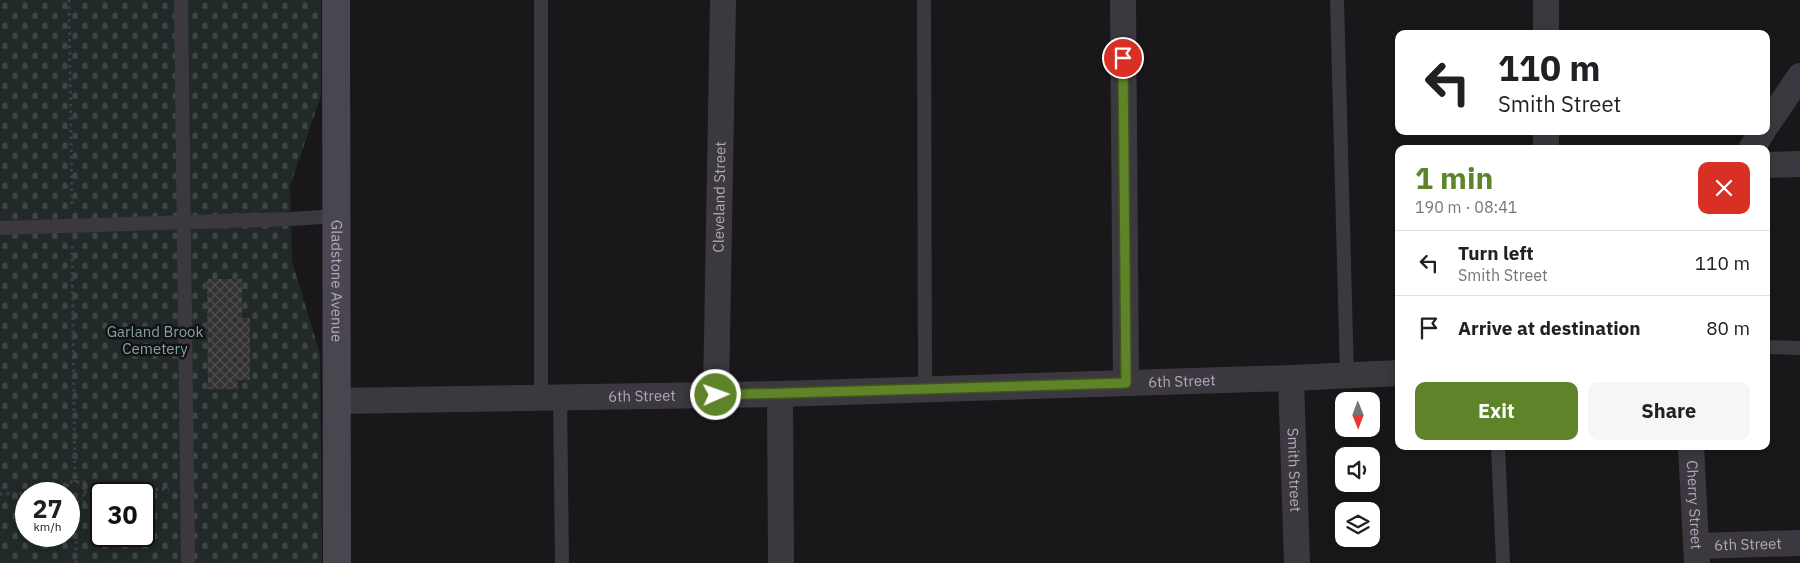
<!DOCTYPE html>
<html lang="en">
<head>
<meta charset="utf-8">
<style>
  :root { --surface:#fff; --page:#f6f6f6; --text:#202124; --muted:#757577; --line:#e0e0e0; --accent:#5f8329 }
  body { margin:0; font-family:"IBM Plex Sans",sans-serif; background:var(--page); color:var(--text); height:100vh; display:flex; flex-direction:column; font-size:19px; white-space:nowrap }
  * { box-sizing:border-box; margin:0 }
  p { font-size:16px; color:var(--muted) }
  .icon { flex:none; width:28px; height:28px; fill:none; stroke:currentColor; stroke-width:2; stroke-linecap:round; stroke-linejoin:round }
  .map { position:relative; flex:1; overflow:hidden }
  .side { position:absolute; left:1395px; top:145px; width:375px; height:305px; display:flex; flex-direction:column; background:var(--surface); border-radius:10px; box-shadow:0 2px 12px #0003 }
  .side>* { flex:none }
  .top-card { position:absolute; left:1395px; top:30px; width:375px; height:105px; border-radius:10px; box-shadow:0 2px 12px #0003; background:#fff; color:var(--text); overflow:hidden }
  .needle { width:32px; rotate:179deg }
  .buttons { position:absolute; left:1335px; top:392px; display:grid; gap:10px }
  .buttons a { display:grid; place-items:center; width:45px; height:45px; border-radius:10px; background:var(--surface); box-shadow:0 2px 12px #0003; font-size:25px }
  .speed { position:absolute; left:15px; top:482px; display:flex; gap:10px; font-size:25px; font-weight:700; text-align:center }
  .speed>* { display:grid; place-content:center; width:65px; height:65px; border-radius:50%; background:var(--surface); box-shadow:0 2px 12px #0003; line-height:1 }
  .speed small { font-size:12px; font-weight:400 }
  .speed .limit { border:2px solid #111; border-radius:8px; background:#fff; color:#111 }
  .pin { position:absolute; display:grid; place-items:center; width:42px; height:42px; color:#fff; margin:-21px; border:2px solid #fff; border-radius:50%; box-shadow:0 1px 5px #0007 }
  .me { position:absolute; width:55px; margin:-28px; rotate:88deg; stroke-linejoin:round; filter:drop-shadow(0 0 4px #0008) }
  .turn { display:flex; align-items:center; gap:18px; height:105px; padding:0 20px; font-size:22px }
  .turn .icon { width:65px; height:65px; stroke-width:2.5 }
  .turn b { display:block; font-size:35px; line-height:42px }
  .round { display:grid; place-items:center; flex:none; width:52px; height:52px; border-radius:10px; background:var(--page) }
  .headline { display:flex; align-items:center; justify-content:space-between; height:85px; padding:0 20px }
  h1 { font-size:30px; font-weight:700; line-height:38px; color:var(--accent) }
  .action { display:flex; gap:10px; margin-top:auto; padding:10px 20px }
  .action a { flex:1; height:58px; border-radius:10px; background:var(--accent); color:#fff; font-size:20px; font-weight:700; line-height:58px; text-align:center }
  .action a+a { background:var(--page); color:var(--text) }
  ul { padding:0; list-style:none }
  li { display:flex; align-items:center; gap:15px; height:65px; padding:0 20px; border-top:1px solid var(--line) }
  li div { flex:1 }
  li b { display:block; font-size:19px }
  li em { font-style:normal }
  .map>svg:first-child { display:block }
  .cemetery { fill:url(#cemetery-stones); fill-rule:evenodd }
  .building { fill:url(#building-cross-hatch) }
  .lines { fill:none; stroke-linecap:round; stroke-linejoin:round }
  .path { stroke:#423e46; stroke-width:3; stroke-dasharray:2.5 4; stroke-linecap:butt }
  .lane { stroke:#3c383f; stroke-width:14 }
  .street { stroke:#3c383f; stroke-width:26 }
  .secondary { stroke:#4a464f; stroke-width:28 }
  .route-casing { stroke:#3e551b; stroke-width:12 }
  .route { stroke:#5f8329; stroke-width:9 }
  .labels { text-anchor:middle; stroke-width:5; stroke-linejoin:round; paint-order:stroke }
  .street-label { font-size:15px; fill:#b0a9ba; stroke:#141215 }
  .park-label { font-size:15px; fill:#7fa69d; stroke:#141215 }
</style>
</head>
<body>
<div class="map">
<svg width="1800" height="563" viewBox="0 0 1800 563">
  <defs>
    <pattern id="cemetery-stones" width="16" height="16" patternUnits="userSpaceOnUse" patternTransform="scale(1.25)"><rect width="16" height="16" fill="#212a29"/><path d="M2 7V4a2 2 0 0 1 4 0v3zM10 15v-3a2 2 0 0 1 4 0v3z" fill="#3f4646"/></pattern>
    <pattern id="building-cross-hatch" width="8" height="8" patternUnits="userSpaceOnUse" patternTransform="scale(1.25)"><rect width="8" height="8" fill="#353236"/><path d="M0 0l8 8M0 8l8-8" fill="none" stroke="#504d51"/></pattern>
  </defs>
  <rect width="100%" height="100%" fill="#19171a"/>
  <path class="cemetery" d="M0,0H321V96L290,186L292,261L320,354L322,563H0ZM26,494H69V536H26ZM101,494H144V536H101Z"/>
  <path class="building" d="M207,279H242V318H250V380H237L238,389H208Z"/>
  <g class="lines">
    <path class="path" d="M69,0L72,207
      M72,246L75,482
      M84,492L169,489
      M68,493V482H84V502H69
      M0,494L68,492
      M76,502V563"/>
    <path class="lane" d="M181,0L188,563
      M924,0L925,389
      M1337,0L1347,376
      M0,228L291,219L336,216
      M1766,347L1800,348
      M541,397V0
      M560,398L562,563
      M1498,446L1503,563"/>
    <g class="street">
      <path d="M1123,0L1126,383"/>
      <path d="M1546,34V0"/>
      <path d="M1766,126L1800,76"/>
      <path d="M1546,149V131"/>
      <path d="M1751,149L1763,131"/>
      <path d="M1766,165L1800,164"/>
      <path id="s1" d="M1291,378L1297,563"/>
      <path d="M780,394L781,563"/>
      <path id="s2" d="M716,395L723,0"/>
      <path id="s3" d="M336,401L780,394L1291,378L1399,373"/>
      <path id="s4" d="M1691,446L1697,563"/>
      <path id="s5" d="M1696,546L1800,543"/>
    </g>
    <path class="secondary" id="s6" d="M336,0L337,563"/>
  </g>
  <g class="lines">
    <g class="route-casing">
      <path id="route" d="M716,395L1126,383L1123,58"/>
    </g>
    <use href="#route" class="route"/>
  </g>
  <g class="labels">
    <g class="street-label">
      <text dy="5" stroke="none"><textPath href="#s2" startOffset="198">Cleveland Street</textPath></text>
      <text dy="5" stroke="none"><textPath href="#s6" startOffset="281">Gladstone Avenue</textPath></text>
      <text dy="5" stroke="none"><textPath href="#s3" startOffset="846">6th Street</textPath></text>
      <text dy="5" stroke="none"><textPath href="#s3" startOffset="306">6th Street</textPath></text>
      <text dy="5" stroke="none"><textPath href="#s1" startOffset="92">Smith Street</textPath></text>
      <text dy="5" stroke="none"><textPath href="#s4" startOffset="59">Cherry Street</textPath></text>
      <text dy="5" stroke="none"><textPath href="#s5" startOffset="52">6th Street</textPath></text>
    </g>
    <g class="park-label">
      <text x="155" y="337">Garland Brook<tspan x="155" dy="17">Cemetery</tspan></text>
    </g>
  </g>
</svg>
<div class="buttons">
<a><svg class="needle" viewBox="-14 -14 28 28"><path d="M0-13l5 13h-10z" fill="#e53935"/><path d="M0 13l5-13h-10z" fill="#757577"/></svg></a>
<a><svg class="icon" aria-label="sound" viewBox="0 0 24 24"><path d="M4 9h4l5-4v14l-5-4H4zM17 9q2 3 0 6"/></svg></a>
<a><svg class="icon" aria-label="layers" viewBox="0 0 24 24"><path d="M12 4l9 5-9 5-9-5zM3 14l9 5 9-5"/></svg></a>
</div>
<div class="speed"><div>27<small>km/h</small></div><div class="limit">30</div></div>
<div class="pin" style="left:1123px;top:58px;background:#d93025"><svg class="icon" aria-label="arrive" viewBox="0 0 24 24"><path d="M6 21V4h12l-3 4 3 4H6"/></svg></div>
<svg class="me" style="left:716px;top:395px" viewBox="-20 -20 40 40"><circle r="17" fill="#5f8329" stroke="#fff" stroke-width="3"/><path d="M0-11L8 9 0 5-8 9z" fill="#fff"/></svg>
<div class="top-card">
<div class="turn"><svg class="icon" aria-label="left" viewBox="0 0 24 24"><path d="M17 20v-9H6M10 6l-5 5 5 5"/></svg><div><b>110 m</b>Smith Street</div></div>
</div>
<section class="side">
<div class="headline"><div><h1>1 min</h1><p>190 m · 08:41</p></div><a class="round" style="background:#d93025;color:#fff"><svg class="icon" aria-label="close" viewBox="0 0 24 24"><path d="M6 6l12 12M18 6L6 18"/></svg></a></div>
<ul>
<li><svg class="icon" aria-label="left" viewBox="0 0 24 24"><path d="M17 20v-9H6M10 6l-5 5 5 5"/></svg><div><b>Turn left</b><p>Smith Street</p></div><em>110 m</em></li>
<li><svg class="icon" aria-label="arrive" viewBox="0 0 24 24"><path d="M6 21V4h12l-3 4 3 4H6"/></svg><div><b>Arrive at destination</b></div><em>80 m</em></li>
</ul>
<div class="action"><a>Exit</a><a>Share</a></div>
</section>
</div>
</body>
</html>
